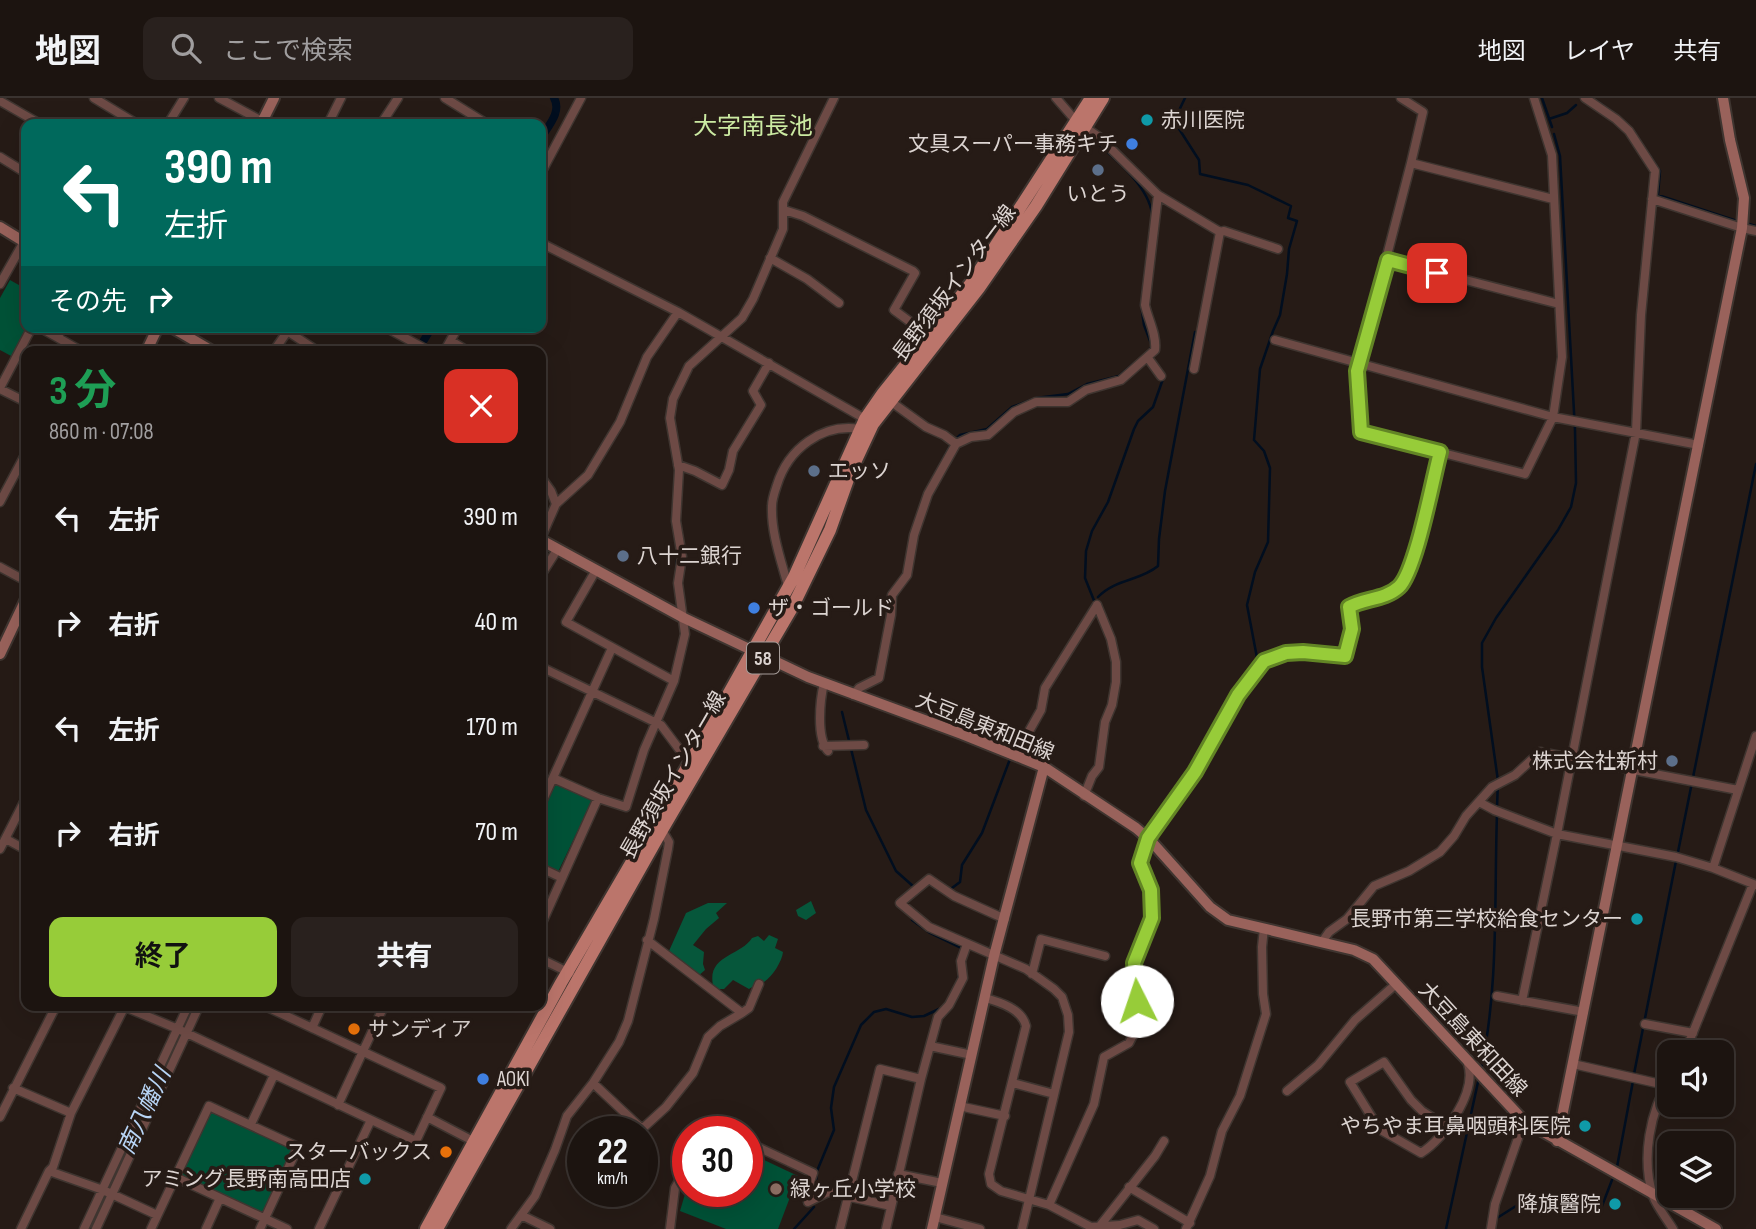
<!DOCTYPE html>
<html lang="ja">
<head>
<meta charset="utf-8">
<style>
  :root { --surface:#1c1410; --page:#29211e; --text:#f1f3f6; --muted:#a09e9f; --line:#3a3330; --accent:#97cc39 }
  body { margin:0; font-family:"Sofia Sans Condensed","Noto Sans JP",sans-serif; background:var(--page); color:var(--text); height:100vh; display:flex; flex-direction:column; font-size:26px; white-space:nowrap }
  * { box-sizing:border-box; margin:0 }
  p { font-size:23px; color:var(--muted) }
  .icon { flex:none; width:38px; height:38px; fill:none; stroke:currentColor; stroke-width:2; stroke-linecap:round; stroke-linejoin:round }
  .map { position:relative; flex:1; overflow:hidden }
  .side { position:absolute; left:21px; top:248px; width:525px; height:665px; display:flex; flex-direction:column; background:var(--surface); border-radius:14px; box-shadow:0 7px 28px #0002,0 0 0 2px var(--line) }
  .side>* { flex:none }
  .top-card { position:absolute; left:21px; top:21px; width:525px; height:214px; border-radius:14px; box-shadow:0 7px 28px #0002,0 0 0 2px var(--line); background:#00695c; color:#fff; overflow:hidden }
  .tools { position:absolute; left:1657px; top:942px; display:grid; gap:14px }
  .tools a { display:grid; place-items:center; width:77px; height:77px; border-radius:14px; background:var(--surface); box-shadow:0 7px 28px #0002,0 0 0 2px var(--line); font-size:35px }
  .speed { position:absolute; left:567px; top:1018px; display:flex; gap:14px; font-size:35px; font-weight:700; text-align:center }
  .speed>* { display:grid; place-content:center; width:91px; height:91px; border-radius:50%; background:var(--surface); box-shadow:0 7px 28px #0002,0 0 0 2px var(--line); line-height:1 }
  .speed small { font-size:18px; font-weight:400 }
  .speed .limit { border:10px solid #d22; background:#fff; color:#111 }
  .pin { position:absolute; display:grid; place-items:center; width:60px; height:60px; color:#fff; margin:-30px; border-radius:14px; box-shadow:0 4px 10px #0006 }
  .me { position:absolute; width:77px; margin:-38px; rotate:356deg; stroke-linejoin:round; filter:drop-shadow(0 0 5px #0008) }
  .turn { display:flex; align-items:center; gap:24px; height:147px; padding:0 28px; font-size:32px }
  .turn .icon { width:91px; height:91px; stroke-width:2.5 }
  .turn b { display:block; font-size:49px; line-height:60px }
  .then { display:flex; align-items:center; height:66px; padding:0 28px; background:#0003; gap:14px; font-size:26px }
  .round { display:grid; place-items:center; flex:none; width:74px; height:74px; border-radius:14px; background:var(--page) }
  .headline { display:flex; align-items:center; justify-content:space-between; height:119px; padding:0 28px }
  h1 { font-size:42px; font-weight:700; line-height:52px; color:#1e9e55 }
  .action { display:flex; gap:14px; margin-top:auto; padding:14px 28px }
  .action a { flex:1; height:80px; border-radius:14px; background:var(--accent); color:#111; font-size:28px; font-weight:700; line-height:80px; text-align:center }
  .action a+a { background:var(--page); color:var(--text) }
  ul { padding:0; list-style:none }
  li { display:flex; align-items:center; gap:21px; height:105px; padding:0 28px }
  li div { flex:1 }
  li b { display:block; font-size:26px }
  li em { font-style:normal }
  header { display:flex; align-items:center; gap:42px; box-sizing:border-box; height:98px; padding:0 35px; background:var(--surface); border-bottom:2px solid var(--line) }
  header strong { font-size:33px }
  nav { display:flex; gap:38px; margin-inline-start:auto; font-size:24px }
  .search { width:490px; height:63px; background:var(--page); display:flex; align-items:center; gap:18px; box-sizing:border-box; padding:0 24px; border-radius:14px; color:var(--muted); font-size:26px }
  .map>svg:first-child { display:block }
  .green { fill:#005237 }
  .forest { fill:#06573b }
  .lines { fill:none; stroke-linecap:round; stroke-linejoin:round }
  .stream { stroke:#010e1f; stroke-width:2.5 }
  .canal { stroke:#010e1f; stroke-width:8 }
  .street-casing { stroke:#3f3530; stroke-width:11 }
  .secondary-casing { stroke:#3f3530; stroke-width:14 }
  .primary-casing { stroke:#3f3530; stroke-width:16 }
  .street { stroke:#6d4a45; stroke-width:8 }
  .secondary { stroke:#99625b; stroke-width:10 }
  .primary { stroke:#bb756b; stroke-width:12 }
  .route-casing { stroke:#628525; stroke-width:18 }
  .route { stroke:#97cc39; stroke-width:12 }
  .culture-dot { fill:#0f9aa8; stroke:#261b16; stroke-width:2.5 }
  .shop-dot { fill:#3f7fe0; stroke:#261b16; stroke-width:2.5 }
  .service-dot { fill:#5c6f8a; stroke:#261b16; stroke-width:2.5 }
  .food-dot { fill:#e8710a; stroke:#261b16; stroke-width:2.5 }
  .education-dot { fill:#8d6e63; stroke:#261b16; stroke-width:2.5 }
  .labels { text-anchor:middle; stroke-width:7; stroke-linejoin:round; paint-order:stroke }
  .shield { fill:#261b16; stroke:#a59c99; stroke-width:2 }
  .shield-label { font-size:19px; font-weight:bold; fill:#dcd4d1 }
  .poi-label { font-size:21px; fill:#dcd4d1; stroke:#261b16; text-anchor:start }
  .street-label { font-size:21px; fill:#dcd4d1; stroke:#261b16 }
  .water-label { font-size:23px; font-style:italic; fill:#b8d5f6; stroke:#261b16 }
  .quarter-label { font-size:24px; fill:#cbeaa2; stroke:#261b16 }
</style>
</head>
<body>
<header>
<strong>地図</strong>
<div class="search"><svg class="icon" aria-label="search" viewBox="0 0 24 24"><circle cx="10" cy="10" r="6"/><path d="M15 15l6 6"/></svg>ここで検索</div>
<nav><a>地図</a><a>レイヤ</a><a>共有</a></nav>
</header>
<div class="map">
<svg width="1756" height="1131" viewBox="0 0 1756 1131">
  <rect width="100%" height="100%" fill="#261b16"/>
  <path class="green" d="M10,182L26,191V229H29L13,259L0,252V200Z
    M558,686L592,703L557,776L541,768V712L552,687Z
    M209,1008L298,1049L265,1121L175,1079Z
    M747,1054L798,1078L778,1131H726L680,1113L688,1086V1094H747Z"/>
  <path class="forest" d="M811,803L816,815L806,822L798,818L796,812Z
    M708,805H727L716,815L719,820L706,831L693,847L704,854L703,866L705,872L697,879L669,853L686,815Z
    M769,837L778,841L775,850L783,854C782,863 773,878 764,884C759,887 754,887 749,891L733,882L724,891H714C704,857 740,859 752,840L758,838L764,843Z"/>
  <g class="lines">
    <path class="stream" d="M1185,0L1174,23L1199,62L1200,76L1248,87L1291,108L1288,120L1297,123L1289,151L1287,176L1280,217L1273,233L1260,271L1254,342L1264,353L1270,370L1268,444L1255,474L1247,507L1258,565
      M1542,0L1552,29
      M1597,3L1614,15
      M1549,21L1567,15L1576,7
      M1634,34L1660,73L1658,97L1737,123
      M1093,41C1113,59 1149,88 1152,116
      M1749,126L1756,128
      M1142,200L1150,133
      M1141,206L1144,227L1152,248L1149,253
      M450,254L452,249
      M956,341L960,337L987,331L1012,309L1036,300L1068,296L1087,286L1119,278L1133,266
      M926,392L951,346
      M912,432L917,418
      M541,466L544,462
      M676,472L678,454
      M1098,499C1115,481 1140,483 1158,468L1159,441L1165,393L1195,234
      M1095,505L1085,480L1086,453L1092,433L1108,404L1134,331L1138,323L1153,309L1164,278
      M878,565L887,520
      M842,614L866,712L896,773L914,789
      M1497,709L1498,683L1482,569V545L1496,520L1558,432L1571,409L1576,385L1575,332L1560,58L1554,36
      M1678,754L1756,366
      M952,790L960,784L962,767L982,735L1010,661
      M912,822L930,835L963,851
      M952,894L958,881L959,870
      M1481,971C1499,888 1494,801 1497,716
      M1634,976L1676,763
      M1617,1069L1633,983
      M811,1093L816,1084L817,1073L834,1032L831,1010L834,989L861,927L874,914L886,911L912,919L924,918L939,911
      M1497,1120L1516,1108H1530L1564,1101H1574L1599,1109L1602,1108L1612,1082
      M794,1131L814,1109
      M1446,1131L1478,984"/>
    <path class="canal" d="M541,40C548,28 562,14 554,0
      M424,242L432,229
      M418,254V253
      M188,921L194,908
      M112,1083L177,944
      M89,1131L102,1104"/>
    <g class="street-casing">
      <path id="street" d="M94,0L137,26
        M219,0L262,23
        M445,0L487,26
        M1056,0L1076,23L1099,39L1158,97L1220,134
        M1401,0L1423,14L1411,65
        M1534,0L1552,57L1562,259L1553,319L1525,376L1361,334L1357,273L1411,65L1553,101
        M0,3L40,26
        M168,26L184,0
        M328,26L341,0
        M381,26L398,0
        M0,59L26,75
        M541,75L581,0
        M1652,101L1742,130L1756,133
        M784,112L803,118L913,173L915,175L894,212L913,226
        M541,145L678,214L867,322
        M770,160L807,181L839,205
        M1388,162L1559,206
        M0,186L26,140
        M39,229L83,254
        M281,229L319,254
        M385,229L431,254
        M58,239L62,229
        M1275,242L1553,319L1699,347
        M451,243L469,254
        M273,254L287,234
        M444,254L458,229
        M1148,260L1161,278
        M1194,271L1220,134L1224,133L1278,151
        M0,290L32,229
        M0,291L26,304
        M956,346L971,339L988,337L1014,314L1036,304H1068L1086,292L1121,282L1155,252C1157,237 1148,221 1145,207L1158,97
        M678,367L695,373L722,387L729,372L733,353L761,307L753,293L769,265
        M541,379L551,393L556,406
        M0,404L26,355
        M541,440L556,406L588,377L620,324L647,259L678,214
        M0,469L26,483
        M596,472L566,524L674,583
        M541,477L557,452
        M788,488C781,462 771,435 772,408C772,401 775,393 777,387C788,351 822,325 860,331
        M541,569L661,627L679,651L693,659
        M824,585C820,602 816,639 828,653
        M853,597L859,590L879,580L891,517L892,497L907,477L914,437L928,396L956,346L944,337L926,329L890,303
        M823,648L864,647
        M1010,656L1023,644L1041,612L1045,590L1097,507
        M553,680L598,700L626,709L644,652L674,583L685,536L678,485L682,459L676,423L679,372L670,320L673,301L689,268L742,220L753,201L783,131V104L834,0
        M1084,698L1092,678L1099,669L1105,624L1112,607L1116,584V564L1111,541L1097,507
        M1479,704L1494,712L1557,736L1676,759L1713,770L1756,787
        M541,706L612,550
        M6,741L26,752
        M0,751L26,700
        M541,770L562,780
        M1713,770L1756,638
        M1005,821L954,798L929,781L900,805L929,829L1026,871L1054,891L1062,899L1068,917L1069,934L1022,1131
        M541,827L598,700
        M1322,844L1329,834L1347,821L1374,788L1409,773L1440,754L1454,738L1466,718L1492,689L1515,677L1540,654L1738,692
        M541,861L570,875
        M1032,876L1041,841L1105,858
        M1497,898L1584,914
        M985,900C1000,904 1022,911 1026,928L989,1076L991,1086L1001,1093L1049,1107L1091,1129L1120,1127L1138,1122L1154,1131
        M1522,903L1557,736L1636,334L1641,217L1655,73L1629,33L1616,21L1585,0
        M125,909L178,931L416,1043L441,990L265,908
        M742,915L749,910L759,886
        M1645,926L1693,935
        M312,930L322,908
        M930,948L938,919L949,907L963,880L961,863L967,846
        M1685,954L1753,786
        M1573,966L1665,987
        M1670,981C1650,1013 1641,1060 1653,1098C1657,1109 1667,1121 1673,1131
        M593,985L642,1031L666,1009L693,975L708,939L720,928L742,915L647,842
        M1013,985L1054,996
        M13,990L71,1015
        M1287,993L1318,967L1355,922L1396,886
        M338,1007L384,908
        M959,1008L1005,1018
        M0,1019L56,908
        M427,1019L473,1043
        M251,1026L274,977
        M1447,1029L1422,1013L1411,1002L1384,964L1350,984L1379,1031L1421,1055C1445,1040 1477,994 1468,966
        M747,1044L813,1075L807,1093L808,1104L828,1094L891,1108
        M49,1073L103,1092L157,1117
        M898,1076L942,1085
        M175,1079L287,1131
        M1129,1089L1190,1125
        M1049,1107L1094,1006L1104,959L1129,945L1141,922L1134,865L1152,820V801L1140,765L1148,740L1195,674L1238,597L1264,563L1286,555L1303,554L1345,558L1352,531L1349,509C1364,500 1385,501 1399,489C1416,474 1433,380 1440,354
        M521,1117L550,1131
        M935,1119L980,1131
        M1099,1129L1155,1058L1164,1043
        M21,1131L49,1073L53,1069L71,1015L125,908
        M84,1131L188,908
        M96,1131L199,908
        M151,1131L209,1008L298,1049L260,1131
        M206,1131L220,1100
        M319,1131L371,1022
        M511,1131L535,1098L555,1052L567,1018L593,985L619,944L628,923L654,821L668,751L669,744L662,732
        M670,1131L675,1090L688,1067
        M840,1131L880,971L921,981L930,948L972,957
        M886,1131L921,981
        M1186,1131L1210,1078L1222,1033L1240,998L1266,916L1263,896L1262,849L1264,830
        M1491,1131L1495,1106L1524,1023"/>
    </g>
    <g class="secondary-casing">
      <path id="secondary" d="M261,26L274,0
        M0,129L26,145
        M171,229L214,254
        M146,254L158,229
        M541,442L684,520L808,579L962,636L1044,669L1136,730L1151,743L1210,809L1228,822L1354,852L1373,861L1524,1023L1716,1131
        M0,556L26,501
        M1557,1043L1742,130L1744,100L1730,42L1723,0
        M932,1131L994,858L1044,669"/>
    </g>
    <g class="primary-casing">
      <path id="primary" d="M426,1131L561,885L693,659L794,479L865,321L883,295L972,184L1091,0
        M437,1131L662,732L792,510L830,432L851,373L873,326L979,190L1036,108L1103,0"/>
    </g>
    <use href="#street" class="street"/>
    <use href="#secondary" class="secondary"/>
    <use href="#primary" class="primary"/>
  </g>
  <g class="lines">
    <g class="route-casing">
      <path id="route" d="M1137,903L1134,865L1152,820L1151,792L1140,765L1148,740L1195,674L1238,597L1264,563L1286,555L1303,554L1345,558L1352,531L1349,509C1364,500 1385,502 1399,489C1416,473 1433,380 1440,354L1361,334L1357,273L1388,162L1437,175"/>
    </g>
    <use href="#route" class="route"/>
  </g>
  <g class="culture-dot">
    <circle cx="1147" cy="22" r="7"/>
    <circle cx="1637" cy="821" r="7"/>
    <circle cx="1585" cy="1028" r="7"/>
    <circle cx="365" cy="1081" r="7"/>
    <circle cx="1615" cy="1106" r="7"/>
  </g>
  <g class="shop-dot">
    <circle cx="1132" cy="46" r="7"/>
    <circle cx="754" cy="510" r="7"/>
    <circle cx="483" cy="981" r="7"/>
  </g>
  <g class="service-dot">
    <circle cx="1098" cy="72" r="7"/>
    <circle cx="814" cy="373" r="7"/>
    <circle cx="623" cy="458" r="7"/>
    <circle cx="1672" cy="663" r="7"/>
  </g>
  <g class="food-dot">
    <circle cx="354" cy="931" r="7"/>
    <circle cx="446" cy="1054" r="7"/>
  </g>
  <circle class="education-dot" cx="776" cy="1091" r="7"/>
  <g class="labels">
    <rect class="shield" x="747" y="544.5" width="32" height="31" rx="5"/>
    <g class="shield-label">
      <text x="763" y="567">58</text>
    </g>
    <g class="poi-label">
      <text x="1161" y="29">赤川医院</text>
      <text x="1118" y="53" text-anchor="end">文具スーパー事務キチ</text>
      <text x="1098" y="103" text-anchor="middle">いとう</text>
      <text x="828" y="380">エッソ</text>
      <text x="637" y="465">八十二銀行</text>
      <text x="768" y="517">ザ・ゴールド</text>
      <text x="1658" y="670" text-anchor="end">株式会社新村</text>
      <text x="1623" y="828" text-anchor="end">長野市第三学校給食センター</text>
      <text x="368" y="938">サンディア</text>
      <text x="497" y="988">AOKI</text>
      <text x="1571" y="1035" text-anchor="end">やちやま耳鼻咽頭科医院</text>
      <text x="432" y="1061" text-anchor="end">スターバックス</text>
      <text x="351" y="1088" text-anchor="end">アミング長野南高田店</text>
      <text x="790" y="1098">緑ヶ丘小学校</text>
      <text x="1601" y="1113" text-anchor="end">降旗醫院</text>
    </g>
    <g class="street-label">
      <text transform="translate(954 185) rotate(-53)" y="7">長野須坂インター線</text>
      <text transform="translate(985 628) rotate(22)" y="7">大豆島東和田線</text>
      <text transform="translate(673 677) rotate(-60)" y="7">長野須坂インター線</text>
      <text transform="translate(1473 941) rotate(47)" y="7">大豆島東和田線</text>
    </g>
    <g class="water-label">
      <text transform="translate(144 1013) rotate(-65)" y="8">南八幡川</text>
    </g>
    <g class="quarter-label">
      <text x="753" y="36">大字南長池</text>
    </g>
  </g>
</svg>
<div class="tools">
<a><svg class="icon" aria-label="sound" viewBox="0 0 24 24"><path d="M4 9h4l5-4v14l-5-4H4zM17 9q2 3 0 6"/></svg></a>
<a><svg class="icon" aria-label="layers" viewBox="0 0 24 24"><path d="M12 4l9 5-9 5-9-5zM3 14l9 5 9-5"/></svg></a>
</div>
<div class="speed"><div>22<small>km/h</small></div><div class="limit">30</div></div>
<div class="pin" style="left:1437px;top:175px;background:#d93025"><svg class="icon" aria-label="arrive" viewBox="0 0 24 24"><path d="M6 21V4h12l-3 4 3 4H6"/></svg></div>
<svg class="me" style="left:1137px;top:903px" viewBox="-20 -20 40 40"><circle r="19" fill="#fff"/><path d="M0-13L10 11 0 6-10 11z" fill="#97cc39"/></svg>
<div class="top-card">
<div class="turn"><svg class="icon" aria-label="left" viewBox="0 0 24 24"><path d="M17 20v-9H6M10 6l-5 5 5 5"/></svg><div><b>390 m</b>左折</div></div>
<div class="then">その先<svg class="icon" aria-label="right" viewBox="0 0 24 24"><path d="M7 20v-9h11M14 6l5 5-5 5"/></svg></div>
</div>
<section class="side">
<div class="headline"><div><h1>3 分</h1><p>860 m · 07:08</p></div><a class="round" style="background:#d93025;color:#fff"><svg class="icon" aria-label="close" viewBox="0 0 24 24"><path d="M6 6l12 12M18 6L6 18"/></svg></a></div>
<ul>
<li><svg class="icon" aria-label="left" viewBox="0 0 24 24"><path d="M17 20v-9H6M10 6l-5 5 5 5"/></svg><div><b>左折</b></div><em>390 m</em></li>
<li><svg class="icon" aria-label="right" viewBox="0 0 24 24"><path d="M7 20v-9h11M14 6l5 5-5 5"/></svg><div><b>右折</b></div><em>40 m</em></li>
<li><svg class="icon" aria-label="left" viewBox="0 0 24 24"><path d="M17 20v-9H6M10 6l-5 5 5 5"/></svg><div><b>左折</b></div><em>170 m</em></li>
<li><svg class="icon" aria-label="right" viewBox="0 0 24 24"><path d="M7 20v-9h11M14 6l5 5-5 5"/></svg><div><b>右折</b></div><em>70 m</em></li>
</ul>
<div class="action"><a>終了</a><a>共有</a></div>
</section>
</div>
</body>
</html>
